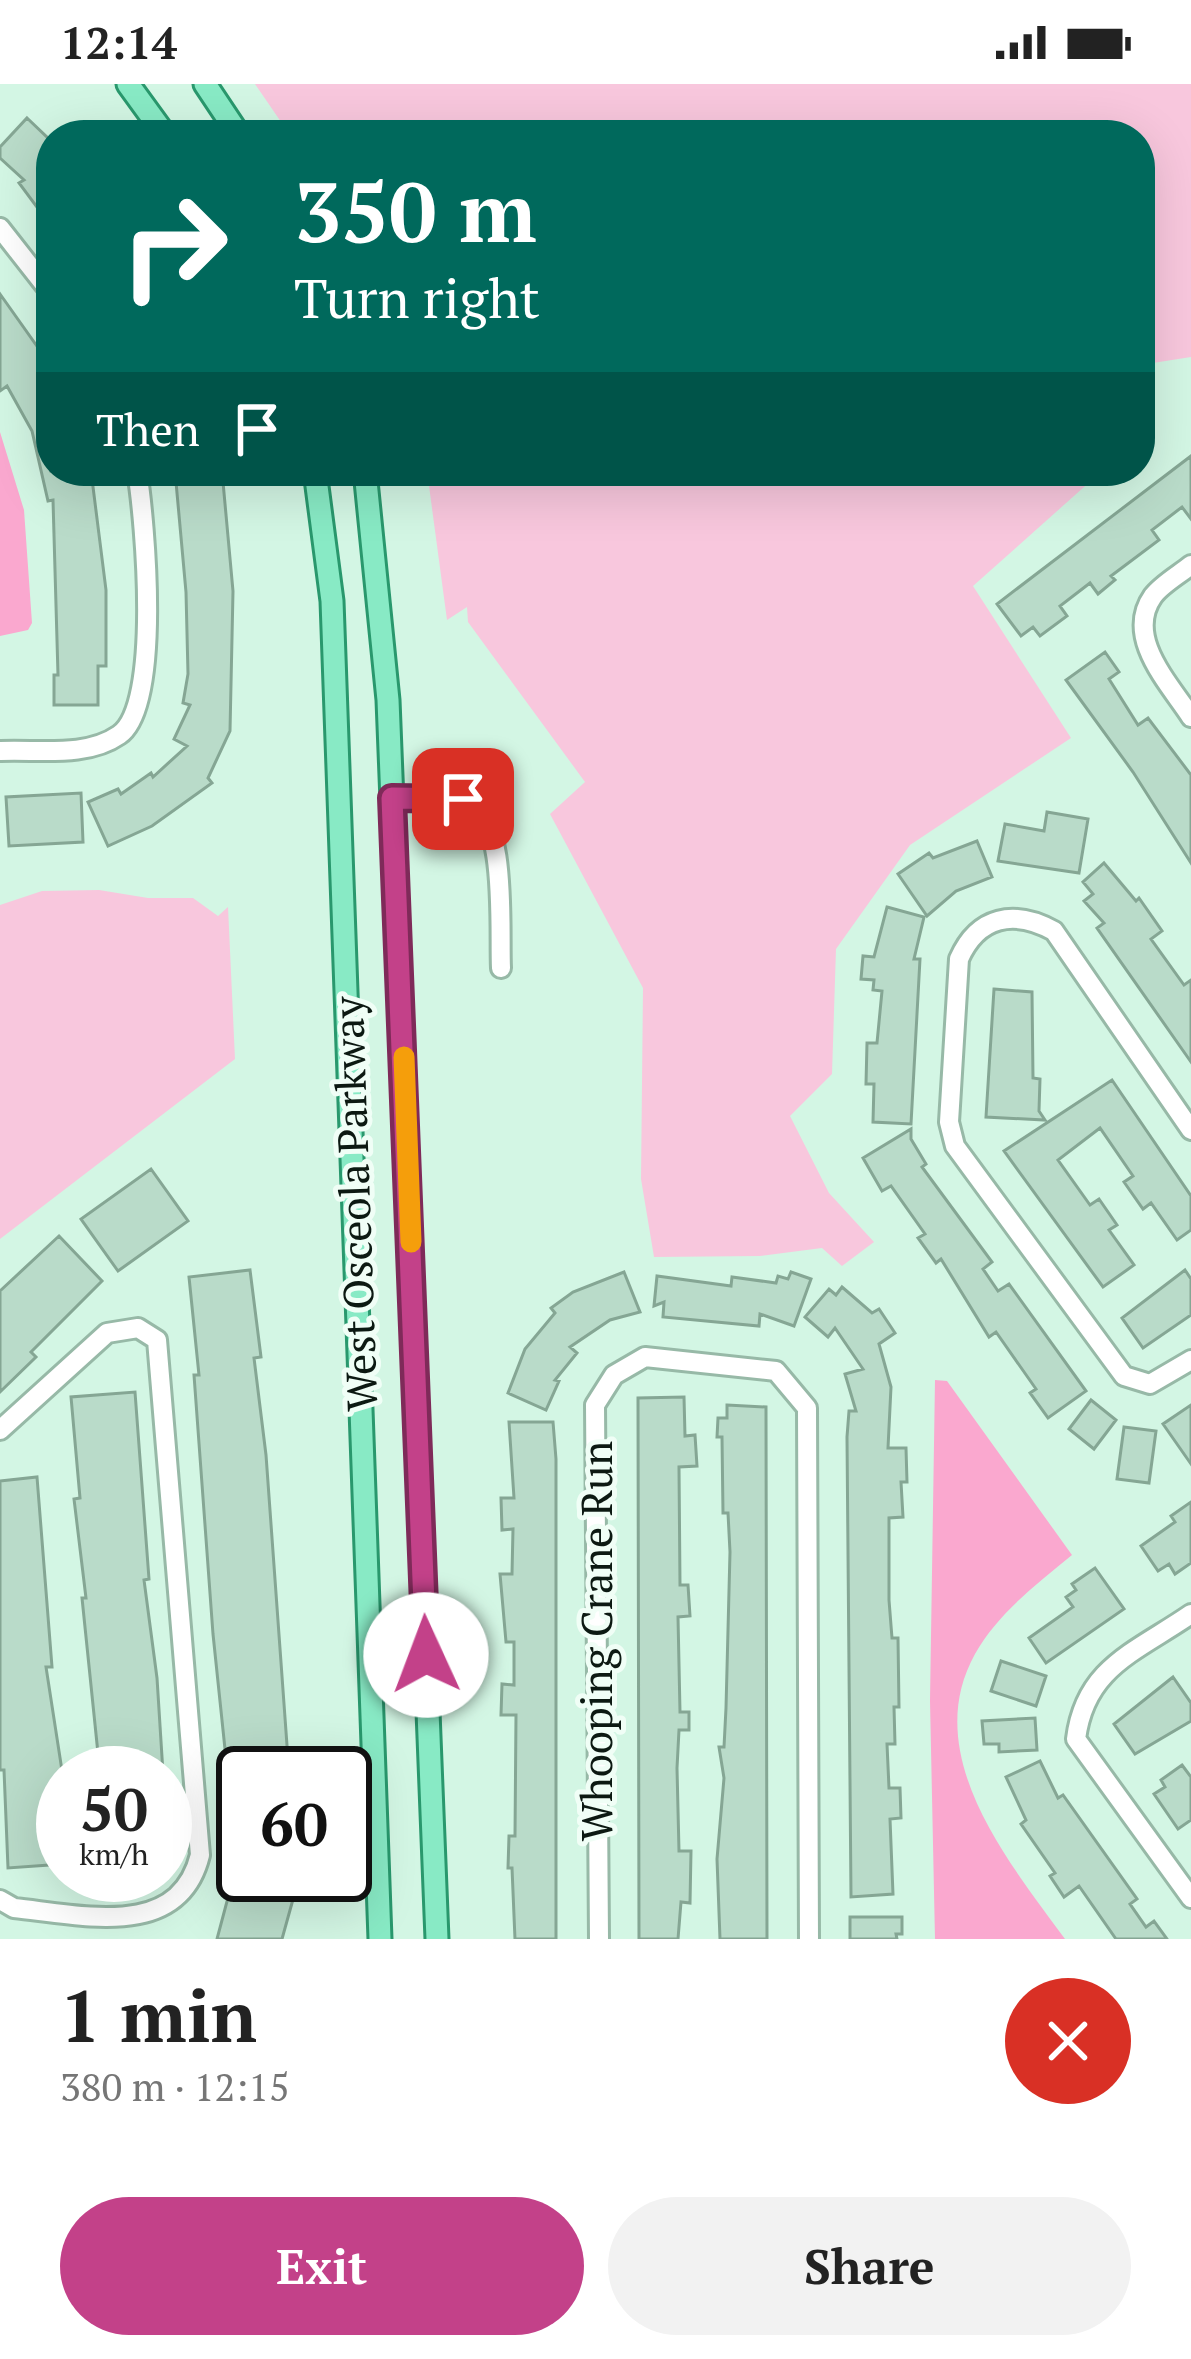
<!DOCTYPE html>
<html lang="en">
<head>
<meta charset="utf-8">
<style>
  :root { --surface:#fff; --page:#f2f2f2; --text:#222; --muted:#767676; --accent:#c34189 }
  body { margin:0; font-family:"PT Serif",serif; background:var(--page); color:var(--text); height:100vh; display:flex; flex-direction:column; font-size:45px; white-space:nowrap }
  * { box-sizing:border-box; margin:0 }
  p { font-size:39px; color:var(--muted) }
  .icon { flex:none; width:66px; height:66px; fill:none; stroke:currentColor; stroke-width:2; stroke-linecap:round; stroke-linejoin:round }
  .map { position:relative; height:1855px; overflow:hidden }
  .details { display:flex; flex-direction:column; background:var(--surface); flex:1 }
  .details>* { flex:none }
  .banner { position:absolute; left:36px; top:36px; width:1119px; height:366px; border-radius:48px; box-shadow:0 12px 48px #0002; background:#00695c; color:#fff; overflow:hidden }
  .speed { position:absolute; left:36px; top:1662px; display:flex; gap:24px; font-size:60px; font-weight:700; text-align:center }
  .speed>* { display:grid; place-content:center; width:156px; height:156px; border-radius:50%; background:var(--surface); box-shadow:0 12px 48px #0002; line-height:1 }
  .speed small { font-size:30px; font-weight:400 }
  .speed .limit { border:6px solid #111; border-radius:18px; background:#fff; color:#111 }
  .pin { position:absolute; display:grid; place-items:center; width:102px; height:102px; color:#fff; margin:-51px; border-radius:24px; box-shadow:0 6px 18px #0006 }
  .me { position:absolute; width:132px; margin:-66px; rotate:358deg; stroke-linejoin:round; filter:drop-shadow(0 0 9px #0008) }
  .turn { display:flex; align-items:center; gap:42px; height:252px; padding:0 60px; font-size:54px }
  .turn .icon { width:156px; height:156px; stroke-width:2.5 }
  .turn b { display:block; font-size:84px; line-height:102px }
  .then { display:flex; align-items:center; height:114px; padding:0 60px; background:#0003; gap:24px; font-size:45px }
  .round { display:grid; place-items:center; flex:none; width:126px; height:126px; border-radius:63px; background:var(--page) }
  .summary { display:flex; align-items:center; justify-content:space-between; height:204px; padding:0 60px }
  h1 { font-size:72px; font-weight:700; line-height:90px }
  .action { display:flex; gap:24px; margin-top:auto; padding:24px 60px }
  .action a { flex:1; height:138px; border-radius:72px; background:var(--accent); color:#fff; font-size:48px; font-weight:700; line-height:138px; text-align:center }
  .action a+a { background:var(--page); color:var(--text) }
  .status { display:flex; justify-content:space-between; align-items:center; height:84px; padding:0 60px; background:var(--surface); direction:ltr }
  .status svg { height:33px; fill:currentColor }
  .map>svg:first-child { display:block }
  .green { fill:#f8c7dd }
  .water { fill:#faa8cf }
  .building { fill:#b9dbc9; stroke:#85a694; stroke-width:3 }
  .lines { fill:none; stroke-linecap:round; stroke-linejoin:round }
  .minor-casing { stroke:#97b9a7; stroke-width:24 }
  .major-casing { stroke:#29986d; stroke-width:27 }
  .minor { stroke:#fff; stroke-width:18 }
  .major { stroke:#88eac5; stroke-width:21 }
  .route-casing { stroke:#7f2a59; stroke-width:30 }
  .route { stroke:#c34189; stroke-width:21 }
  .slow { stroke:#f59e0b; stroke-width:21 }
  .labels { text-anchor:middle; stroke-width:10; stroke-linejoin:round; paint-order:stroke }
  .street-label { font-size:42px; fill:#0c1912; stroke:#f0fef6 }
</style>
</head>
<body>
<div class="status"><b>12:14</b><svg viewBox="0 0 49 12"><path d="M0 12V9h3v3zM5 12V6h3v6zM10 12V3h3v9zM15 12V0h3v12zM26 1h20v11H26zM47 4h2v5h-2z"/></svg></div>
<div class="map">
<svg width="1191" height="1855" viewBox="0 0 1191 1855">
  <rect width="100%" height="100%" fill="#d3f6e4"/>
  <path class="green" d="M255,0H1191V273L1140,281V51H290Z
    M427,387H1102L973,502L1071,654L910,761L836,865L832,990L790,1032L829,1109L874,1158L842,1182L822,1164L760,1172L654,1173L641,1095L643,904L550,730L585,698L468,538L467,523L447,536Z
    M99,806L148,814H193L218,832L228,823L235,975L0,1155V821L42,807Z"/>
  <path class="water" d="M0,348L24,426L32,539L28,546L0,552Z
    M935,1296L947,1297L1072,1471C1037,1500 998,1529 975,1570C919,1671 1009,1778 1065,1855H935L930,1617Z"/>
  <path class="building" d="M27,34L51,57V142L19,99L24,96L0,74V63Z
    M0,210L51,282V387H91L106,506V582H98V621H54V591H58L53,416L48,417L32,347L7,302L0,307Z
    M1191,372V435L1182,423L1152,446L1159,456L1111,492L1115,496L1098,510L1090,499L1060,522L1067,532L1040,552L1033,543L1021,552L997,520Z
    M175,387H222L233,507L230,647L208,694L212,699L152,742L108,762L88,718L118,705L121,710L151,689L153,693L187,662L174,655L190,621L183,619L188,590L186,508Z
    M1105,568L1119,588L1109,595L1138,641L1148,634L1191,691V779L1133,688L1066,596Z
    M81,709L83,758L9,762L6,713Z
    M1047,728L1088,735L1079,789L998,777L1005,740L1044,747Z
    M977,757L992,793L956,807L927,832L898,790L929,769L933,774Z
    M1104,779L1136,817L1139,814L1162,847L1151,855L1184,901L1191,896V978L1097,844L1104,839L1084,817L1093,810L1083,798Z
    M887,823L924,833L914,875H920L911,1040L873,1038L874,1000H866L867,959H877L882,907L873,906L874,896L861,895L863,872L874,873Z
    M994,905L1032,908L1033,994L1040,995L1039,1027L1045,1036L986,1033Z
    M1112,996L1191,1112V1146L1177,1156L1151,1119L1143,1125L1124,1098L1133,1092L1100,1044L1058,1076L1090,1121L1099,1115L1117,1141L1109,1146L1134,1181L1103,1203L1004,1067Z
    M911,1045V1055L926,1080L922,1083L992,1178L983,1185L998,1207L1009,1200L1086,1307L1048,1334L1030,1309L1036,1305L996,1248L989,1253L941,1175L936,1179L918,1154L925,1150L891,1102L882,1107L863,1074Z
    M151,1085L188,1137L118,1187L81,1135Z
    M59,1152L102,1197L31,1268L36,1273L0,1308V1207Z
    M250,1186L261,1273L254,1274L266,1371L289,1689H243V1780L231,1781L230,1713L213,1550L194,1291H199L189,1193Z
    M1185,1186L1191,1195V1231L1143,1264L1122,1234Z
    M624,1188L640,1228L610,1236L570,1263L577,1269L555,1296L559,1297L546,1326L508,1309L525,1265L555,1229L551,1224L573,1208Z
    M791,1188L811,1195L794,1242L760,1230L759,1242L663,1233L664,1218L654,1222L657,1192L731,1202L732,1193L776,1199L778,1192L788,1195Z
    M842,1203L872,1229L879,1225L895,1249L879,1260L891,1303L888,1364H906L907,1398H901L903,1433L889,1434V1516L892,1554H898L899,1623H894L895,1660H887L889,1704H900L901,1734L890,1735L893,1810L851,1813L847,1353L849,1327H856L845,1290L863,1285L835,1244L828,1253L805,1233L829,1205L836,1211Z
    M135,1308L149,1495L144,1496L157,1594L163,1689H100L82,1514H86L74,1415L80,1414L71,1313Z
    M684,1313L685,1352L695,1351L697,1382L679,1383L680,1501H688L690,1532L678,1533L680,1628H689V1646H679L677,1684L679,1767H691L690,1819L681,1818L678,1855H639L638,1314Z
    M1091,1316L1116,1336L1094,1365L1069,1345Z
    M727,1321L766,1323L767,1855H720L717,1775L724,1694L719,1663H724L726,1624L730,1468L728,1429H723L722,1353H717L718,1334H727Z
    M1191,1321V1380L1163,1340Z
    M509,1338H553L556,1375V1855H515L512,1784H508L509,1752H515L516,1631H501L502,1600L514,1601V1558H506L500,1490H512L513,1445L502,1446L501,1414H514Z
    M1124,1343L1156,1347L1149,1399L1117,1395Z
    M37,1393L52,1583H46L63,1693V1780L8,1784L4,1686H0V1397Z
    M1191,1418V1479L1175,1490L1169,1480L1158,1487L1141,1462L1175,1438L1171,1432Z
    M1095,1484L1124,1525L1046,1579L1029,1554L1073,1523L1066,1513L1076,1506L1072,1500Z
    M1001,1577L1046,1592L1036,1622L991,1607Z
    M1173,1593L1191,1619V1637L1135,1670L1114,1640Z
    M1035,1634L1037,1666L999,1668V1660H984L982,1637Z
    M1040,1677L1058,1714L1063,1711L1137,1815L1130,1820L1146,1843L1154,1837L1167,1855H1116L1079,1802L1064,1813L1050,1792L1055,1789L1021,1740L1026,1736L1006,1693Z
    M1182,1681L1191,1693V1736L1178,1745L1154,1710L1165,1703L1161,1696Z
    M234,1791H261L297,1801L282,1855H217Z
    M850,1833H902V1850H896L897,1855H850Z"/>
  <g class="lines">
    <g class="minor-casing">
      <path id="minor" d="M0,144L51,209
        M1191,481C1180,490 1162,500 1153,512C1124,553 1169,599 1191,633
        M0,667C38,665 86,674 119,651C162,622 145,437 137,387
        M392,714C415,714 446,710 467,717C508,730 499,846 501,884
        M1191,1046L1054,847C1014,825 978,832 959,875L949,1038L955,1062L1124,1292L1150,1300L1191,1276
        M0,1346L107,1249L138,1244L157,1256L200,1771C179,1855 87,1832 14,1824L0,1816
        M1191,1530C1136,1568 1085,1583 1076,1655L1191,1814
        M599,1855L595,1321L614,1291L645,1273L776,1287L807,1324L809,1855"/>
    </g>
    <g class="major-casing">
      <path id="major" d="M128,0L165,51
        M205,0L239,51
        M315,387L332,517L380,1855
        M365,387L388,616L437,1855"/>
    </g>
    <use href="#minor" class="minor"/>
    <use href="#major" class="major"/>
  </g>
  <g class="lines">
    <g class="route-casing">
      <path id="route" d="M426,1571L392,714L463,715"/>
    </g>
    <use href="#route" class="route"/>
    <path class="slow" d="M404,973L411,1158"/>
  </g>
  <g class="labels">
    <g class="street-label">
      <text transform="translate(355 1120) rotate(-92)" y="15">West Osceola Parkway</text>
      <text transform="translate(597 1557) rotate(-90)" y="15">Whooping Crane Run</text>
    </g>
  </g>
</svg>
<div class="speed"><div>50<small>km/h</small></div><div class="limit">60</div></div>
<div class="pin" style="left:463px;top:715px;background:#d93025"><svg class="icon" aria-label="arrive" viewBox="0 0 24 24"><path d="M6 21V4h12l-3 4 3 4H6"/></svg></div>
<svg class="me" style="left:426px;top:1571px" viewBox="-20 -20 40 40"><circle r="19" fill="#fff"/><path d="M0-13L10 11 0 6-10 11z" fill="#c34189"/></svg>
<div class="banner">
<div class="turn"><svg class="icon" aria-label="right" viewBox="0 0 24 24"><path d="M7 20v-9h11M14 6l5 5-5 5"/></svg><div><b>350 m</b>Turn right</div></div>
<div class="then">Then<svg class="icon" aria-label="arrive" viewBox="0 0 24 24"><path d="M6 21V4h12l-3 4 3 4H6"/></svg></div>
</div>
</div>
<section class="details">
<div class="summary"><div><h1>1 min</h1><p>380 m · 12:15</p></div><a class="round" style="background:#d93025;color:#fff"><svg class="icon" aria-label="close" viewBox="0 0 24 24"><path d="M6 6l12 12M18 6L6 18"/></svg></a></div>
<div class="action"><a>Exit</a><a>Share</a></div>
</section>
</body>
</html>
